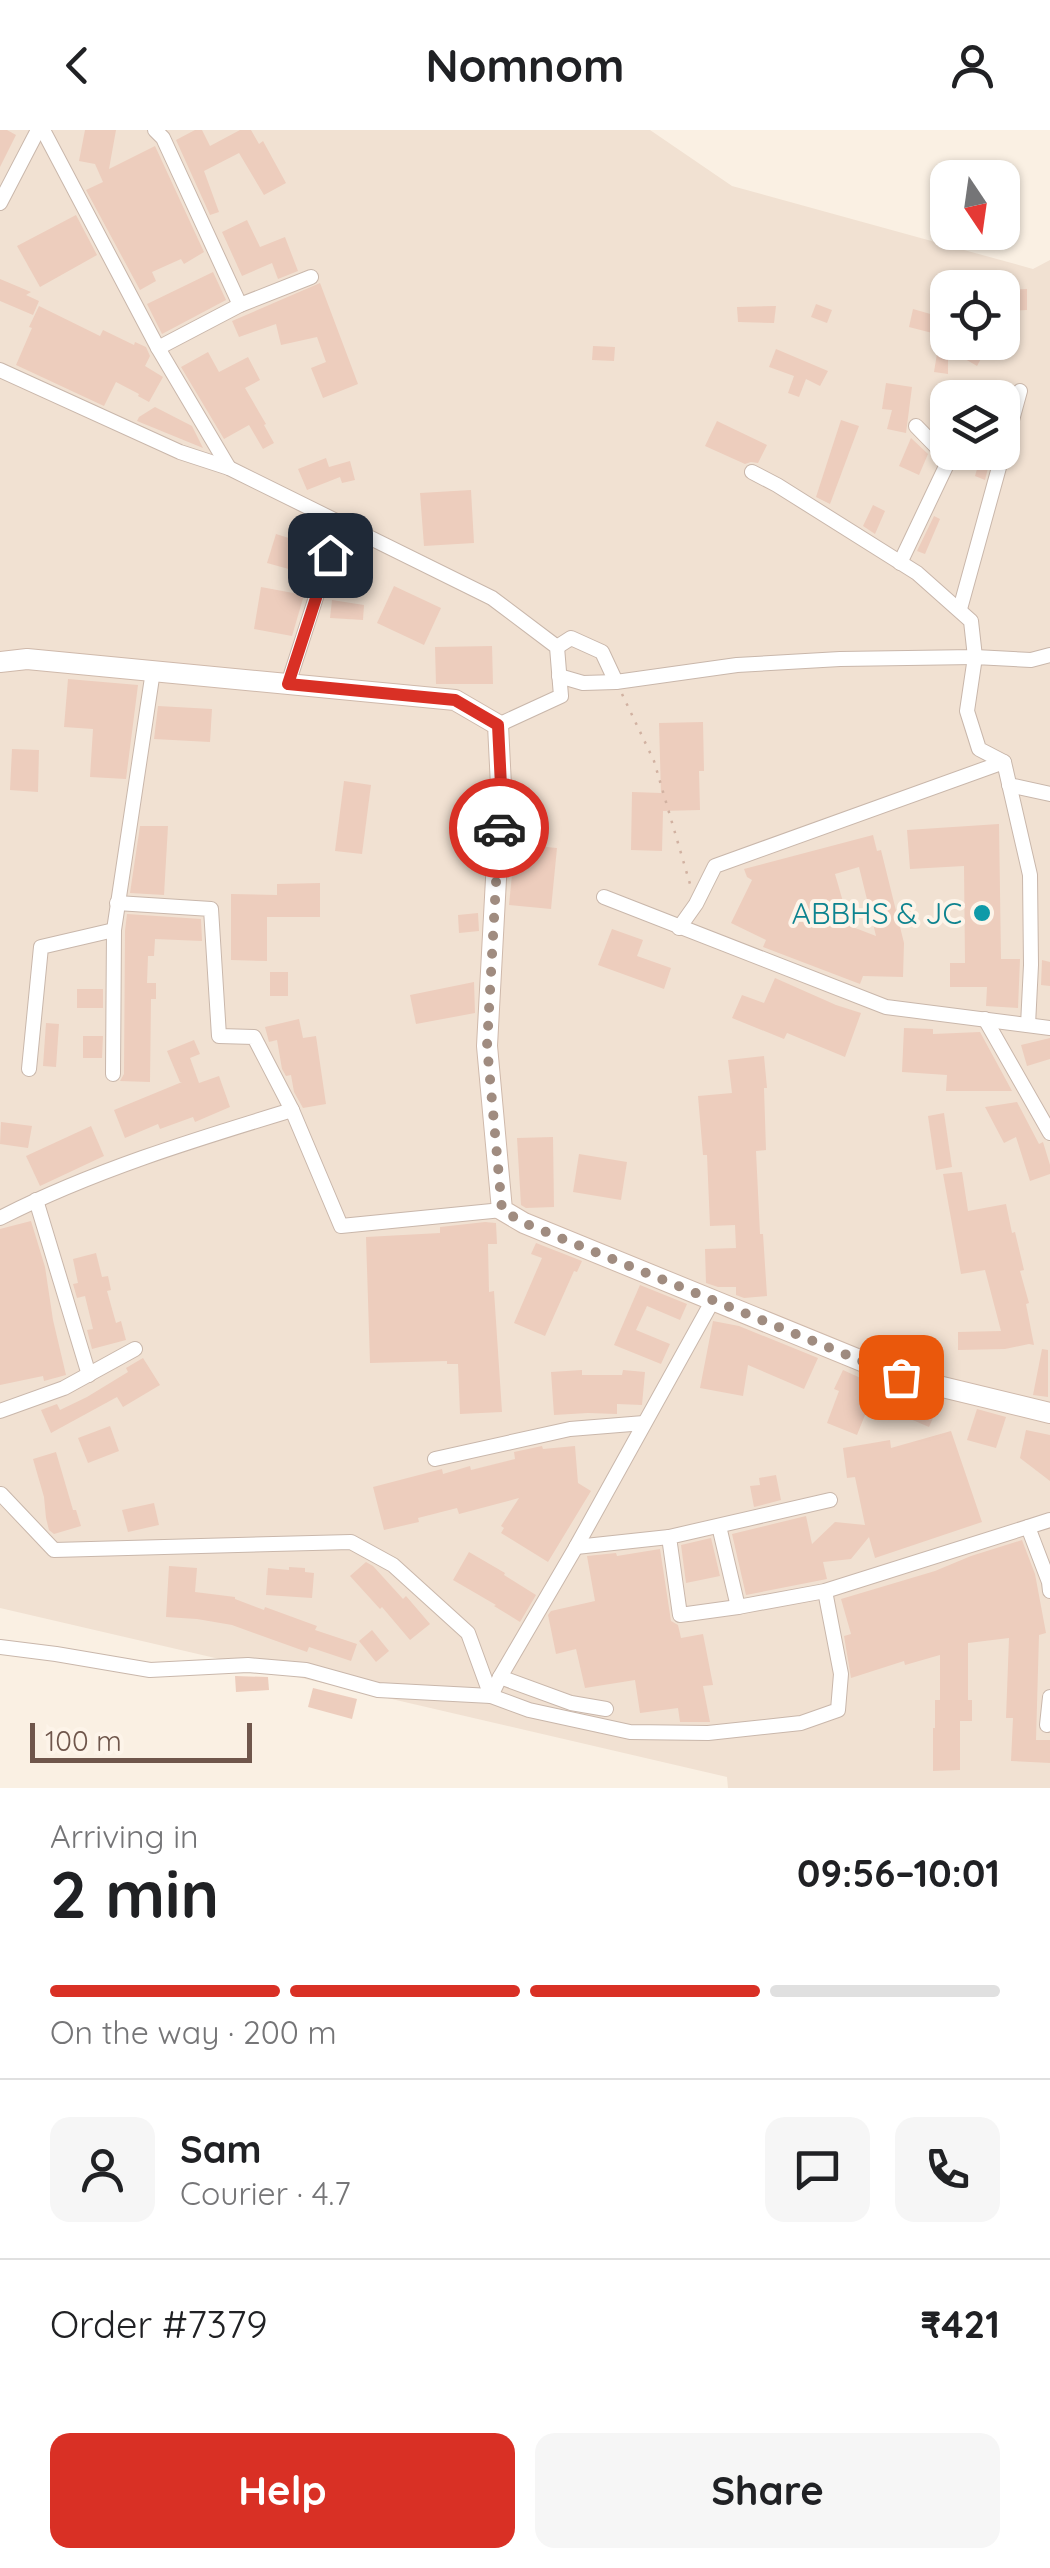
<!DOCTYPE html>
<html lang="en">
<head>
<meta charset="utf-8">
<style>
  body { margin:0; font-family:Quicksand,sans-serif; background:#f6f6f6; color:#202124; height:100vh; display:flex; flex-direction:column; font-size:38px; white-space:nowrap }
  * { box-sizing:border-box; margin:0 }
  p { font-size:32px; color:#757577 }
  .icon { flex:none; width:55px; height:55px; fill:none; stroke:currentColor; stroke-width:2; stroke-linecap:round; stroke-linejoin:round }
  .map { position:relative; height:1658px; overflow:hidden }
  .side { display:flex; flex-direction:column; background:#fff; flex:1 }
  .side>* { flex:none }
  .needle { width:65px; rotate:167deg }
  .controls { position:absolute; left:930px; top:30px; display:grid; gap:20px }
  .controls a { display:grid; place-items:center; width:90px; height:90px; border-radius:20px; background:#fff; box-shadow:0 2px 8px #0004; font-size:50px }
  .scale { position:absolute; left:30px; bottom:25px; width:222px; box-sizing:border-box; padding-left:10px; border:5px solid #6f564b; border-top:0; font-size:28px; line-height:35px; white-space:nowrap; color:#6f564b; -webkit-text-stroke:8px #fdf4e9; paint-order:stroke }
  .pin { position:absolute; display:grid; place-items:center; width:85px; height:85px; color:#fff; margin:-42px; border-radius:20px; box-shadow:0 5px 15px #0006 }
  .courier { position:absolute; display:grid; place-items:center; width:100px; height:100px; margin:-50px; border:8px solid #d93025; border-radius:50%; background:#fff; color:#222; box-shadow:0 2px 12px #0007 }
  .summary em { font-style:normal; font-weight:700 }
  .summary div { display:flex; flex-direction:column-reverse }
  .summary { display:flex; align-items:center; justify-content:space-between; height:170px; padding:0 50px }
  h1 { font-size:65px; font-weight:700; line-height:75px }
  .bar { display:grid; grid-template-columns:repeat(4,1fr); gap:15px 10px; align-content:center; height:120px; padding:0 50px }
  .bar i { height:12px; border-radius:8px; background:#e0e0e0 }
  .bar .selected { background:#d93025 }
  .bar p { grid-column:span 4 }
  .line { display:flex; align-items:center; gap:25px; padding:0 50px; border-top:2px solid #e0e0e0 }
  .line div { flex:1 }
  .round { display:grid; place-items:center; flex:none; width:105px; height:105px; border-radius:20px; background:#f6f6f6 }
  .cta { display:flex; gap:20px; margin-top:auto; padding:20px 50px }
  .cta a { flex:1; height:115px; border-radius:20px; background:#d93025; color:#fff; font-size:40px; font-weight:700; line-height:115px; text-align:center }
  .cta a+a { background:#f6f6f6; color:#202124 }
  header { display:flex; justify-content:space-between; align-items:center; height:130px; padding:0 50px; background:#fff; font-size:45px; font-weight:700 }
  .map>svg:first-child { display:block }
  .residential { fill:#f1e1d2; fill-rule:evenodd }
  .building { fill:#edcdbd; fill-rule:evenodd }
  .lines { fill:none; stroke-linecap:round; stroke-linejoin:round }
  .street-casing { stroke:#c9b7ab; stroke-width:16 }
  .secondary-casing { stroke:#cfb9ab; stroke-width:22 }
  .path { stroke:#d1b1a1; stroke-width:2.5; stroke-dasharray:2.5 8; stroke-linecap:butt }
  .street { stroke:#fff; stroke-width:14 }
  .secondary { stroke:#fff; stroke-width:20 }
  .done { stroke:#a08c80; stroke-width:10; stroke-dasharray:0 18 }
  .route { stroke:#d93025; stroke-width:12 }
  .culture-dot { fill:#0f9aa8; stroke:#fdf4e9; stroke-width:4 }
  .labels { text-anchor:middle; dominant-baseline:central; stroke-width:8; stroke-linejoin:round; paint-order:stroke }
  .culture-label { font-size:30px; fill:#0d838f; stroke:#fdf4e9; text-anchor:end }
</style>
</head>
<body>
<header><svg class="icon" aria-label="back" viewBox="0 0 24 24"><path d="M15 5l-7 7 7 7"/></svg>Nomnom<svg class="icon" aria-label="person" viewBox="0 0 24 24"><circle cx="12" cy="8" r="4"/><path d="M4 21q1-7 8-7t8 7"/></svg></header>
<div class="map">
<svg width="1050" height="1658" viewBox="0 0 1050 1658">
  <rect width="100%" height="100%" fill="#faf0e3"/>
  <path class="residential" d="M0,0h650l82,56 301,83 17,-9v1528h-322l-1,-11 -727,-169zM948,158h54v54h-54zM948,268h54v54h-54z"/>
  <g class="building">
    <polygon points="0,0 7,0 16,5 0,37"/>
    <polygon points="85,0 116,0 109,39 155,16 204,122 184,134 181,129 152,142 156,151 140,160 86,60 103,52 95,34 79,31"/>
    <polygon points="195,0 202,0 210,16 240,0 251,0 259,14 263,11 286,53 264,65 239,23 204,41 219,82 210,85 176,10"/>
    <polygon points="76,85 97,125 40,157 17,116"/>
    <polygon points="247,90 260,117 285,107 298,141 278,149 272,133 242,146 222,102"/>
    <polygon points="213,142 226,170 162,204 147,174"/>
    <polygon points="0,149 31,162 26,165 39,171 33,185 0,171"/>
    <polygon points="320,153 358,254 323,268 311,238 326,232 317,207 281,215 276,194 239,207 232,191"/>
    <polygon points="1027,159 1027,180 1006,181 1006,160"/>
    <polygon points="816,174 832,180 827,193 811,187"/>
    <polygon points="39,176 100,206 103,200 134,215 135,212 146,217 150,226 145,236 163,247 149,272 138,266 139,264 116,252 104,276 16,235 32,198 29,197"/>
    <polygon points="776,176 774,193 738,192 737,177"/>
    <polygon points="913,179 948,189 948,244 934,242 940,205 909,197"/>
    <polygon points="593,216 615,217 614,231 592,230"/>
    <polygon points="966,216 983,225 977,236 960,226"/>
    <polygon points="776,219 828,241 820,256 806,249 799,267 788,263 794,246 769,237"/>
    <polygon points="208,222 219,242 248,227 260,250 245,258 266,294 264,295 274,313 263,319 249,295 224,309 181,237"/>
    <polygon points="886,253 912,257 906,303 887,299 892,280 882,279"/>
    <polygon points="155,277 192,296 203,318 137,291 139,287"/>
    <polygon points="841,290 859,296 830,374 816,367"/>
    <polygon points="717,291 767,315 758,333 751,332 745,334 705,316"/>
    <polygon points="911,308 928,324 919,345 899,336"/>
    <polygon points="982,322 992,322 985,350 975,346"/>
    <polygon points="326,328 329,337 350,331 355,350 342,353 340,347 307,360 298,339"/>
    <polygon points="471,360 474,413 424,416 420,363"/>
    <polygon points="873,375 885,381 875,404 863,396"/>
    <polygon points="934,386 940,389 925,424 917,421"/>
    <polygon points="276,404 311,415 303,443 267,433"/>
    <polygon points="336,440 366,442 365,462 333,452"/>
    <polygon points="394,456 441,478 424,515 377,493"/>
    <polygon points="261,457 304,465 292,506 254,499"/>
    <polygon points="332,470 364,475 363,490 330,488"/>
    <polygon points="492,516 493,554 436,554 435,517"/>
    <polygon points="68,549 138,555 126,649 90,647 93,599 64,597"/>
    <polygon points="158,576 212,579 210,612 154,609"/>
    <polygon points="703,592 704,641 699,641 700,680 663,681 662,721 631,720 632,662 661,663 659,593"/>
    <polygon points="12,619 39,620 38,662 10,660"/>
    <polygon points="344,651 371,655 362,724 335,721"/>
    <polygon points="999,694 1001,829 1020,829 1018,878 986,876 987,857 950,857 950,833 965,833 964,736 910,739 907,700"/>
    <polygon points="140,696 168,696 164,765 130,763"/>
    <path d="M873,705l4,16 4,-1 23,93 -1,34 -40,-1 -3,8 -97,-37 3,-7 -35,-17 21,-43 -5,-3 -3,-8zM859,737l17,69 -26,-10 -15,-52z"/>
    <polygon points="515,714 557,718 551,779 509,775"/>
    <polygon points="320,753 320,787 267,787 267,831 231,830 231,764 277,765 277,754"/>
    <polygon points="478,783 479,801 459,803 458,785"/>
    <polygon points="127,784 201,789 202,811 155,809 154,826 148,826 147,853 156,853 156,869 151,869 150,952 120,951 124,944 125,801"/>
    <polygon points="612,799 643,810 637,826 671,838 664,859 598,835"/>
    <polygon points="1042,830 1050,832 1050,856 1041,855"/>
    <rect x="270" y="842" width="18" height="24"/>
    <polygon points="775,848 836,875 861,883 845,927 787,903 784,909 732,888 742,865 764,873"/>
    <polygon points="474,852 475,883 416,894 410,865"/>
    <rect x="77" y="859" width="26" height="19"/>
    <polygon points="299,889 303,908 316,906 326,974 303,978 294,962 291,945 286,946 282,939 277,910 269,912 265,897"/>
    <polygon points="46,893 59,894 56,937 43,936"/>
    <polygon points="904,898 933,899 933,904 980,902 1012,961 946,961 947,945 902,942"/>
    <polygon points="83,906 103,906 102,928 83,928"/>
    <polygon points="1050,908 1050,929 1027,936 1021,915"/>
    <polygon points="194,910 200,924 190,928 199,953 219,946 230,977 195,992 193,987 160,999 158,994 125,1008 114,980 182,952 180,952 167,921"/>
    <polygon points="764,926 767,958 764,958 766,1020 756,1021 760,1104 763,1104 767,1166 744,1168 736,1165 736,1157 718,1157 706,1153 705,1119 736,1118 735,1095 710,1096 707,1025 703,1025 698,966 732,963 728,930"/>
    <polygon points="1017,972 1039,1014 1043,1012 1050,1035 1050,1044 1030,1051 1016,1007 1004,1013 985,977"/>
    <polygon points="944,983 952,1037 936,1040 928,986"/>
    <polygon points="1,992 32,996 28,1018 0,1014"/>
    <polygon points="91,996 104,1026 40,1056 26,1026"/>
    <polygon points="553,1007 554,1077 526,1078 521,1075 517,1008"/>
    <polygon points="579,1024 627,1032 621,1070 573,1062"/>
    <polygon points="962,1042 968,1081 1006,1074 1012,1103 1015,1102 1024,1140 1020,1141 1029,1173 1026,1174 1034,1215 1029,1214 1005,1219 958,1220 958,1202 1001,1201 985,1140 961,1144 943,1044"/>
    <polygon points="31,1091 45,1137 53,1190 66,1245 44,1251 43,1246 0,1255 0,1099"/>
    <polygon points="485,1092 496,1093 497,1114 488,1114 489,1162 494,1161 502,1282 460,1284 458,1234 447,1234 447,1231 370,1233 366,1107 440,1103 440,1097"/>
    <polygon points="536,1113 582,1131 577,1142 574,1141 545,1206 514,1193 542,1128 531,1124"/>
    <polygon points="96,1123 102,1147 108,1146 111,1160 107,1161 116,1193 121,1191 126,1210 92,1219 87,1200 93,1199 85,1166 77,1168 73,1154 78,1153 73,1129"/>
    <polygon points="640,1155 687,1174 680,1190 647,1176 636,1200 670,1214 661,1234 614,1215"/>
    <polygon points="713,1191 739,1196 818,1228 804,1259 748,1235 743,1266 700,1258"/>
    <polygon points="1042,1219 1048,1220 1048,1267 1033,1265"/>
    <polygon points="143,1228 160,1255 123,1277 117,1267 51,1303 41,1280 57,1274 60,1280 87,1267 128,1242 126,1238"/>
    <polygon points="582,1240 582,1245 622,1245 623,1240 645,1242 642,1275 617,1274 617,1284 588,1283 554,1285 551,1242"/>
    <polygon points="843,1240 898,1265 899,1263 937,1279 929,1297 873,1273 869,1275 857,1305 827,1293 839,1261 834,1259"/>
    <polygon points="977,1279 1006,1287 996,1318 967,1310"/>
    <polygon points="110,1296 119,1321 88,1333 78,1308"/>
    <polygon points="1026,1300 1050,1305 1050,1351 1020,1328"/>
    <polygon points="951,1301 982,1392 875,1428 869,1407 851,1429 823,1432 827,1449 746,1465 732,1404 806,1386 812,1414 835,1392 865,1395 855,1347 847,1348 843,1318 890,1310 891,1318"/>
    <polygon points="542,1316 543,1319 575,1316 578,1353 591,1361 548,1432 501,1403 504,1398 501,1396 519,1368 459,1384 457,1378 418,1388 419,1392 384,1400 373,1357 442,1339 443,1344 470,1336 471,1340 515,1329 514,1322"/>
    <polygon points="56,1322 73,1380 76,1380 81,1396 54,1404 49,1400 46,1388 44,1367 33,1329"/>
    <polygon points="776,1345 781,1370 754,1377 750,1356 760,1355 759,1348"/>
    <polygon points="154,1373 159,1395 128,1402 122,1380"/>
    <polygon points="711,1408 720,1446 686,1453 681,1415"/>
    <polygon points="1022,1410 1035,1444 1046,1503 1039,1505 1036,1610 1050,1610 1050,1633 1011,1631 1013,1588 1006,1588 1009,1508 968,1513 968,1570 972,1570 972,1591 960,1591 960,1640 933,1641 933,1598 935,1598 935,1570 940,1570 940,1525 905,1535 904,1531 851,1548 844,1506 851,1504 841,1469 935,1441 971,1426"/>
    <polygon points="660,1419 671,1491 678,1495 681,1508 703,1504 713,1555 703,1556 710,1592 680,1592 678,1578 640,1583 635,1550 585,1558 576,1519 556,1524 548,1485 551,1481 595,1471 587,1426 616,1423 617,1426"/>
    <polygon points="469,1422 505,1443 504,1445 536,1465 520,1492 494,1476 496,1475 453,1450"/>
    <polygon points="366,1432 373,1436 403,1469 406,1466 430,1494 410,1510 382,1477 380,1479 350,1446"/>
    <polygon points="169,1436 197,1438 195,1462 235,1467 235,1469 264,1480 265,1477 317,1496 315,1500 357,1514 351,1531 309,1517 307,1522 232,1495 197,1489 166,1487"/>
    <polygon points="289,1437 305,1438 305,1442 314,1443 312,1468 266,1465 268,1438 289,1440"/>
    <polygon points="372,1500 389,1521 376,1532 359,1511"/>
    <polygon points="235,1546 268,1547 269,1560 236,1562"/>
    <polygon points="313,1558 357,1569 352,1589 308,1577"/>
  </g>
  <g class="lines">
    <defs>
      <g id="street">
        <polyline points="43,0 158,218 229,338"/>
        <polyline points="155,0 163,8 240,175"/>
        <polyline points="0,73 38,0"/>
        <polyline points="158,218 240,175 311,147"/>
        <polyline points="0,240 180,322 229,338 492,468 557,517 561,566 498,595"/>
        <polyline points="900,433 949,330 916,296"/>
        <polyline points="960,479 1020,261"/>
        <polyline points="557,517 571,508 602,522 616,552 737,535 840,529 975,527 971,491 917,443 777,355 752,342"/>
        <polyline points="559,546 583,553 616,552"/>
        <polyline points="288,554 340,393"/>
        <polyline points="1009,655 1050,664"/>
        <polyline points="604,767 886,877 1050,898"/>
        <polyline points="117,773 211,779 219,906 254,907 292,980 341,1096 502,1080"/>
        <polyline points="679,798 696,774 715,736 1004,632"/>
        <polyline points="985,889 1050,1003"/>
        <polyline points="1028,895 1031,835 1030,745 1004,632 979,619 967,581 975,527 1031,530 1050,525"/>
        <polyline points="29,939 41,817 114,800"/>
        <polyline points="113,944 114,800 153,541"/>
        <polyline points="36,1070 89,1245"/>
        <path d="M0,1088c92,-47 193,-78 292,-108"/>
        <polyline points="0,1281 64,1258 135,1219"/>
        <polyline points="435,1329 570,1299 644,1293"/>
        <polyline points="1,1364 54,1420 351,1412 393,1435 468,1503 491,1566 529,1580 630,1602 708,1603 801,1593 838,1580 841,1544 825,1461"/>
        <polyline points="830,1370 669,1407 680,1485 738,1477 825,1461 1050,1390"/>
        <polyline points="719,1396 738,1477"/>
        <polyline points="1028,1397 1049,1452 1050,1461"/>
        <polyline points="576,1417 669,1407"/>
        <polyline points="0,1517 56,1524 150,1540 248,1535 306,1540 378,1560 491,1566 500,1547 576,1417 713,1170"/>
        <polyline points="500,1547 571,1573 606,1579"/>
        <polyline points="1047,1595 1050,1567"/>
      </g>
      <polyline id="secondary" points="0,532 27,529 455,570 498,595 501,656 487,916 502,1080 524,1093 901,1247 1050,1283"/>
    </defs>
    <use href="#street" class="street-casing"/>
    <use href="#secondary" class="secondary-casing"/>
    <polyline class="path" points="622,564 654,631 690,754"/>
    <use href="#street" class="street"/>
    <use href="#secondary" class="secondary"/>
  </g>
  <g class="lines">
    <polyline class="done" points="499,698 487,916 502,1080 524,1093 901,1247"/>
    <polyline class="route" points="330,425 288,554 455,570 498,595 501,656 499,698"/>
  </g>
  <circle class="culture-dot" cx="982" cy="783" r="10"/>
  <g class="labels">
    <g class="culture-label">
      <text x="962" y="783">ABBHS &amp; JC</text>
    </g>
  </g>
</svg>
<div class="controls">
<a><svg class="needle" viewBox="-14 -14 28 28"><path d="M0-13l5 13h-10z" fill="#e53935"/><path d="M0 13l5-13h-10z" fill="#757577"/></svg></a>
<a><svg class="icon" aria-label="locate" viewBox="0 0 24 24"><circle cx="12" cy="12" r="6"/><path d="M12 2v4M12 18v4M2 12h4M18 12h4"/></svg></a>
<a><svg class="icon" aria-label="layers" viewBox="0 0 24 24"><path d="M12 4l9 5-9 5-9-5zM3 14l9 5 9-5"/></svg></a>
</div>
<div class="scale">100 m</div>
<div class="pin" style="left:901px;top:1247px;background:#ea580c"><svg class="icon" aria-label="bag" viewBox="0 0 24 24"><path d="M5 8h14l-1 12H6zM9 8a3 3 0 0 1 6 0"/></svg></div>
<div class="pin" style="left:330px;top:425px;background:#1f2937"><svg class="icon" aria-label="home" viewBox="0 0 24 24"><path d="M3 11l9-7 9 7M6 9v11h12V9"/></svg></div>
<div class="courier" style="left:499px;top:698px"><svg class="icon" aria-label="car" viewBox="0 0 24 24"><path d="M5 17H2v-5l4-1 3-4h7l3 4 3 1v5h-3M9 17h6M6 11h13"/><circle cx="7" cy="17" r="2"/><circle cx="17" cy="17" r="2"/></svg></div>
</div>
<section class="side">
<div class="summary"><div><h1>2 min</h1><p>Arriving in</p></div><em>09:56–10:01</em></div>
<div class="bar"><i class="selected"></i><i class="selected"></i><i class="selected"></i><i></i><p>On the way · 200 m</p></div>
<div class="line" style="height:180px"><a class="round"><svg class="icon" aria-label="person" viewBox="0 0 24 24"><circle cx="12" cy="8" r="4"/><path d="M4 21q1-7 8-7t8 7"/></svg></a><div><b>Sam</b><p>Courier · 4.7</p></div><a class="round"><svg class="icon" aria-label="chat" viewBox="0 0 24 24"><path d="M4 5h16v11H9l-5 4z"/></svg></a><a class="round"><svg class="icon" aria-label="phone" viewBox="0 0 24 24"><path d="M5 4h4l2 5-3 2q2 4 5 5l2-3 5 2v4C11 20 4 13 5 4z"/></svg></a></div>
<div class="line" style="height:130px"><div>Order #7379</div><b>₹421</b></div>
<div class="cta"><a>Help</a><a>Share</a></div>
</section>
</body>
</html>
